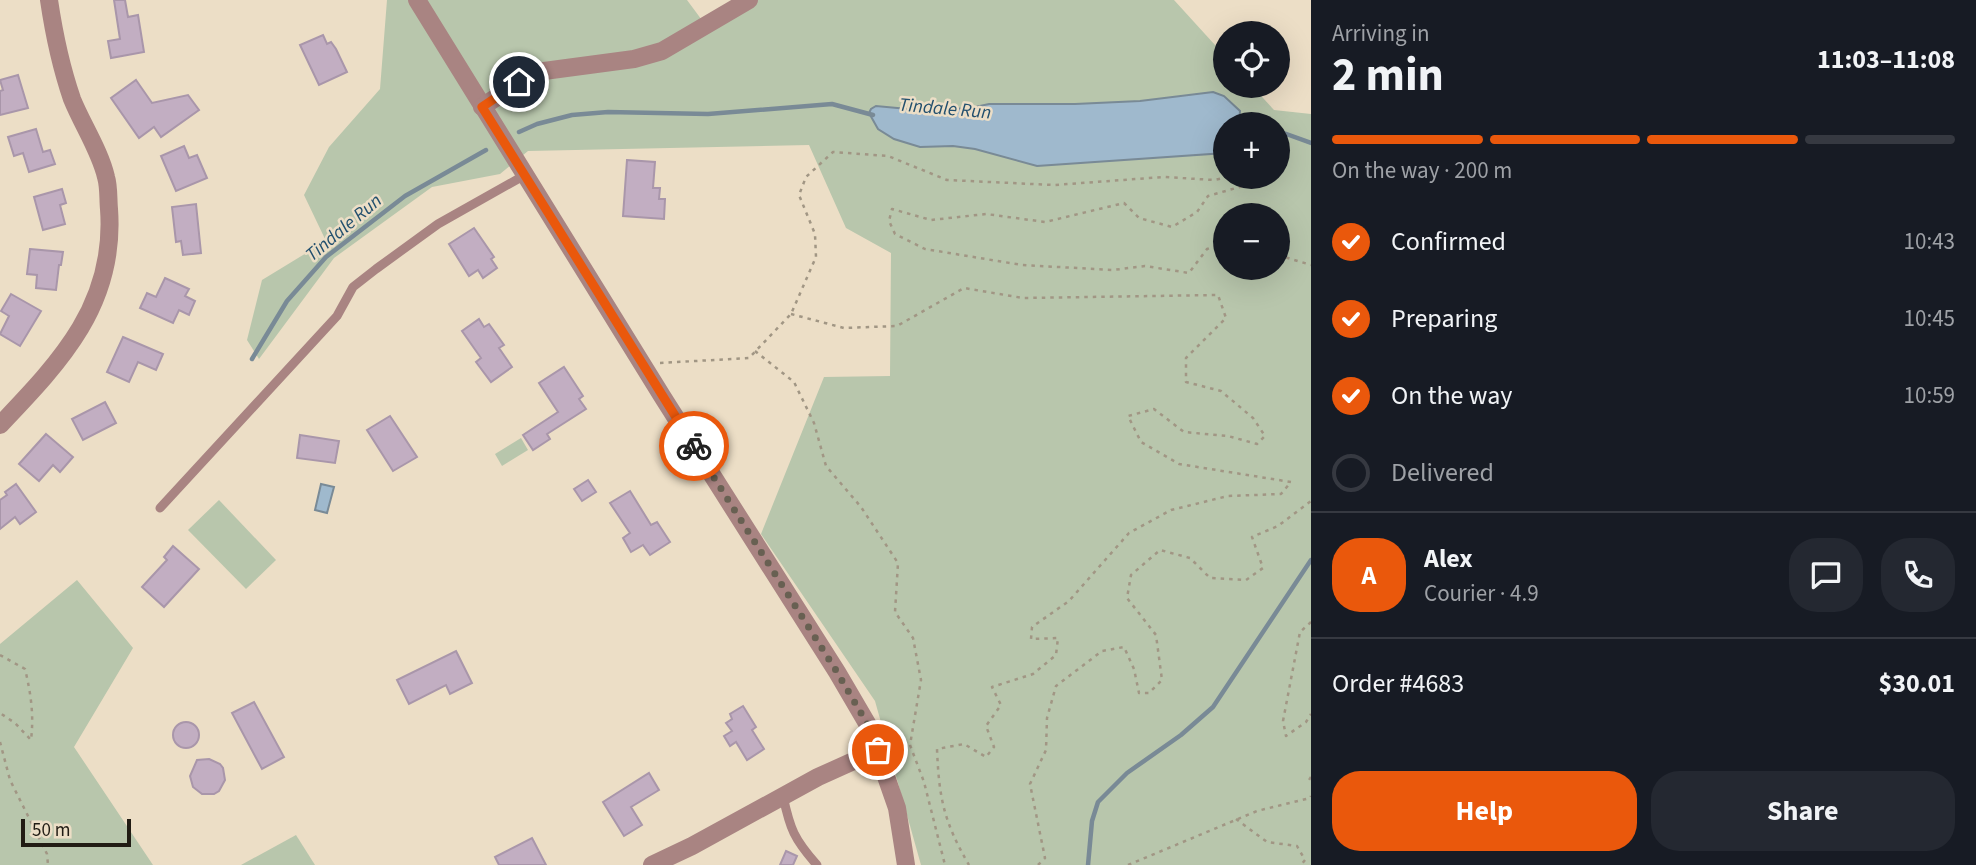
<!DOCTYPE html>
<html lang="en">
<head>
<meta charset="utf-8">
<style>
  body { margin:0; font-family:"Source Sans 3",sans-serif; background:#242831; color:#f1f3f6; height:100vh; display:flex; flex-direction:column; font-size:26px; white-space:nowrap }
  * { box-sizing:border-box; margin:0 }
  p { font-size:23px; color:#9ea1a6 }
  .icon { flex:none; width:38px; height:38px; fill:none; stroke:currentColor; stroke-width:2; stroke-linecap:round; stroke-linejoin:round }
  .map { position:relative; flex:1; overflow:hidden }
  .drawer { display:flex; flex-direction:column; background:#171b24; width:665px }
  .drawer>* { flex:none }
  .fabs { position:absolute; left:1213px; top:21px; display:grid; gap:14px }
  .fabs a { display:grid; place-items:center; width:77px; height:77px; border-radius:50%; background:#171b24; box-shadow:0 7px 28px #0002; font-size:35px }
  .scale { position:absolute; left:21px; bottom:18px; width:110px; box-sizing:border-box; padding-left:7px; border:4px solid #211c14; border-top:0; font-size:19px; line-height:24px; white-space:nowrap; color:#211c14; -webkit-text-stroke:5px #ecdec6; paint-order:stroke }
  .pin { position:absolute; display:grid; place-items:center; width:60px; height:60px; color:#fff; margin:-30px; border:4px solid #fff; border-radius:50%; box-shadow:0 2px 7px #0007 }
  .courier { position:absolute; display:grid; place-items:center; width:70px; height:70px; margin:-35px; border:5px solid #ea580c; border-radius:50%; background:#fff; color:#222; box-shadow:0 2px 9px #0007 }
  .summary em { font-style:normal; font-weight:700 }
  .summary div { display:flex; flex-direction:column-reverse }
  .summary { display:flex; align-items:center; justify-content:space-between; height:119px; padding:0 21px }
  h1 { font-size:46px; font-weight:700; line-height:52px }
  .bar { display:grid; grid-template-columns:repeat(4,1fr); gap:10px 7px; align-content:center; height:84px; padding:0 21px }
  .bar i { height:9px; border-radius:5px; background:#363941 }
  .bar .active { background:#ea580c }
  .bar p { grid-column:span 4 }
  .line { display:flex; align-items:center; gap:18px; padding:0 21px; border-top:2px solid #363941 }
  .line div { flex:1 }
  .round { display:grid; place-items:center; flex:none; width:74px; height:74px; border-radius:28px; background:#242831 }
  ol { padding:0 21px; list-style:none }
  li { display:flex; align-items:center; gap:21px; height:77px }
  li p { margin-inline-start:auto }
  li .icon { padding:7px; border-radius:50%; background:#ea580c; color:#fff; stroke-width:4 }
  li:last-child { color:#9ea1a6 }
  li i { width:38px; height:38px; border:4px solid #363941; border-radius:50% }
  .action { display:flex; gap:14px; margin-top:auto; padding:14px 21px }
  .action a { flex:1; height:80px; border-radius:28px; background:#ea580c; color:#fff; font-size:28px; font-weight:700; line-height:80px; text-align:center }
  .action a+a { background:#242831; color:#f1f3f6 }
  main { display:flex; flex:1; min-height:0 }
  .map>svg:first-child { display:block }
  .green { fill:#b8c6ac; fill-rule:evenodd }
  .water { fill:#9fb9cd; stroke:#798a96; stroke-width:2 }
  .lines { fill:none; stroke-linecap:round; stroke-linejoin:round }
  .stream { stroke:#798a96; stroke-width:4.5 }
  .building { fill:#c2aec2; stroke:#a996aa; stroke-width:2 }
  .path { stroke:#a19684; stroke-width:2.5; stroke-dasharray:3.5 5; stroke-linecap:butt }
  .service { stroke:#a98482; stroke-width:9 }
  .minor { stroke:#a98482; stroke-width:18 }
  .done { stroke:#686052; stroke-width:7; stroke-dasharray:0 12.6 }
  .route { stroke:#ea580c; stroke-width:9 }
  .labels { text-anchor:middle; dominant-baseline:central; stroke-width:5; stroke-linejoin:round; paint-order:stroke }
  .water-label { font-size:19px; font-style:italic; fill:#23506e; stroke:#ecdec6 }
</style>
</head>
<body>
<main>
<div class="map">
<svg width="1311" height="865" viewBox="0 0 1311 865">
  <rect width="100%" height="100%" fill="#ecdec6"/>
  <g class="green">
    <path d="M387,0h300l20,27 50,-27h417l51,56v30h27l22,24 37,4v751h-390l-46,-164 -114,-167 63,-157 66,-1 1,-123 -45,-25 -37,-83 -281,6 -28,23 -68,13 -98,71 -75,101 -12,-19 15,-60 64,-39 -22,-46 25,-48 51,-58zM1225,124h53v53h-53zM1225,215h53v53h-53z"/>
    <polygon points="521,438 528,450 502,466 495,454"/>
    <polygon points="219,500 276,560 246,589 188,530"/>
    <polygon points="77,580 133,648 74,747 153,865 0,865 0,644"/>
    <polygon points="296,835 315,865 241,865"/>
  </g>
  <g class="water">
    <polygon points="1213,92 1224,96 1240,111 1239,124 1225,124 1225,153 1037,166 975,149 953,146 920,147 894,139 878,129 869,113 871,109 876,106 908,109 937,107 966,109 989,104 1075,104 1140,101"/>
    <polygon points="321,484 334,487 327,513 315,510"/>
  </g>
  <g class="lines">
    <g class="stream">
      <polyline points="1234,123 1247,124"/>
      <polyline points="1278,131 1311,143"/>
      <polyline points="519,132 537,124 572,115 608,112 708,114 832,104 873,115"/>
      <polyline points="252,359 287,301 326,257 405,196 486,150"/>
      <polyline points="1088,865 1092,821 1098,802 1127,773 1181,735 1213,707 1311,560"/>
    </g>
  </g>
  <g class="building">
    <polygon points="114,0 125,0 128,17 138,15 144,52 111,58 108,41 120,39"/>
    <polygon points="323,35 327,44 331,42 336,49 347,72 319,85 300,45"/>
    <polygon points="18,75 28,108 0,115 0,91 3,90 0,80"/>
    <polygon points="136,80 152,103 188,95 199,110 161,137 154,127 139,138 111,98"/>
    <polygon points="36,129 43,152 50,150 55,164 29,172 23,153 14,156 8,137"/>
    <polygon points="184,146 189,158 197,155 207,178 176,191 161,156"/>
    <polygon points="627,160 655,162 653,188 660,188 659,199 665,199 664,219 623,216"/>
    <polygon points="62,189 66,203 60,205 65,224 43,230 34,197"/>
    <polygon points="196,204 201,253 183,255 181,241 176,242 172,207"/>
    <polygon points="474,228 494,257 491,259 497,268 483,278 478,270 469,276 449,244"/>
    <polygon points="30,249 63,252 61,265 59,265 56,290 36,288 37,275 27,274"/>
    <polygon points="165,278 189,289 185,296 195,301 189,315 179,310 173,323 140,308 147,293 156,297"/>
    <polygon points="11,294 41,311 20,346 0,334 9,316 1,311"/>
    <polygon points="479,319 484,327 489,324 504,345 499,348 512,367 491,382 476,362 481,358 462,331"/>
    <polygon points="123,337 163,354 156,370 138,362 129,382 107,372"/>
    <polygon points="564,367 583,396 579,399 586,409 547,434 550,439 533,450 523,435 558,412 539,383"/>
    <polygon points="105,402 116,423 83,440 72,419"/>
    <polygon points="390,416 417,457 393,471 367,430"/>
    <polygon points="46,434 73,457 60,472 53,465 39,481 19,464"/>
    <polygon points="300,435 339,441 335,463 297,458"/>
    <polygon points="588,480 596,492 582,501 574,489"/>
    <polygon points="16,484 36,512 20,524 15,517 0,529 0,500 7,495 5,492"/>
    <polygon points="630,491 651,525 657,522 670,542 650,555 643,545 631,552 623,538 630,533 610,503"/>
    <polygon points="173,546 199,569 164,607 142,587 167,560 164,557"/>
    <polygon points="456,651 472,683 450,694 446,685 409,704 397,680"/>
    <polygon points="254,702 284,757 262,769 232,713"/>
    <polygon points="743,706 756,727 752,730 764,749 747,760 736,742 730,746 724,736 732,731 726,723 732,719 730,714"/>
    <circle cx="186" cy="735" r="13"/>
    <polygon points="209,759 220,764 223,768 225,780 219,791 214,794 202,794 193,787 190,776 197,760"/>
    <polygon points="649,773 659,790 631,807 642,825 624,836 603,802"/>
    <polygon points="532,838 546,865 499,865 495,857"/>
    <polygon points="786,851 797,856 793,865 780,865"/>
  </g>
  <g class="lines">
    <g class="path">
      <polyline points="1225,243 1207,249 1189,273 1145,266 1113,270 1022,265 925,249 895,234 889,221 892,209 931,220 986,214 1045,222 1124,203 1139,218 1172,227 1197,212 1208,196 1257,182 1264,177"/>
      <polyline points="1278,255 1311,265"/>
      <path d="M791,314l53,14 53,-2 67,-38 59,10 195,-3 8,23 -40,40v24l35,9 32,27 12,18 -8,8 -29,-8 -44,-4 -30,-23 -26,7 13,26 38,22 112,18 -10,12 -53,2 -57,14 -42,23 -60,68 -37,26 -1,12 27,-1 -2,17 -23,19 -41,13 9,18 -15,21 8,21 -8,10 -22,-13 -27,5c2,50 7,73 32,116"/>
      <polyline points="755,351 794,382 814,423 826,466 861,507 898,563 895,612 913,638 921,680 910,745 924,782 945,865"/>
      <polyline points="660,363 749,358 791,314 816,257 815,234 799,195 806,177 833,152 888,156 947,180 1054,185 1164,177 1214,180 1228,177"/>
      <polyline points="1311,622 1300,632 1283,721 1286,736 1306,722 1311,714"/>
      <path d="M0,655l25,14c6,25 9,46 6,71l-16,-17 -15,-10"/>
      <polyline points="0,742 10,780 47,854 48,865"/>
      <polyline points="1311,777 1309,780 1311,782"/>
      <polyline points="1236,819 1267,842 1297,846 1305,860 1301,865"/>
      <polyline points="1038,865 1045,858 1030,784 1046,750 1047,718 1056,686 1102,651 1124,647 1134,669 1139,693 1149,693 1162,680 1156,635 1127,598 1131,575 1160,550 1190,558 1210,578 1246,580 1263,568 1252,537 1278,526 1311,501"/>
      <polyline points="1128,865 1257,811 1310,798 1311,796"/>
    </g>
    <g class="service">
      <polyline points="160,508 337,316 353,287 376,269 438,224 525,175"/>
      <path d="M783,796c7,33 11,43 34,69"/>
    </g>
    <g class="minor">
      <polyline points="417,0 662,396 837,672 868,725 897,808 906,865"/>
      <polyline points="482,107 519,82 544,71 634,59 662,51 749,0"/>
      <path d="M0,425c61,-64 116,-121 109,-216 -1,-10 0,-22 -3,-32 -6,-26 -24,-53 -34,-78 -11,-32 -18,-65 -23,-99"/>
      <polyline points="652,865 692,846 818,777 878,750"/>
    </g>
  </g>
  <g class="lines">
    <polyline class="done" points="694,446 837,672 868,725 878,750"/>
    <polyline class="route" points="519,82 482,107 694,446"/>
  </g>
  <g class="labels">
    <g class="water-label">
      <text transform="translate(945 109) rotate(5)">Tindale Run</text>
      <text transform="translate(344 228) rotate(-40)">Tindale Run</text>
    </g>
  </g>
</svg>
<div class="fabs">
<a><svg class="icon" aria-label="locate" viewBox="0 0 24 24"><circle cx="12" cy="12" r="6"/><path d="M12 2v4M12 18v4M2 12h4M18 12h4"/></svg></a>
<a>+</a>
<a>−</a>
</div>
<div class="scale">50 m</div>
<div class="pin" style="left:878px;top:750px;background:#ea580c"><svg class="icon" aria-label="bag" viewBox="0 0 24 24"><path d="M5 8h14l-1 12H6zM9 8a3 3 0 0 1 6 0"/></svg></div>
<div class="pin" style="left:519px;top:82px;background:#1f2937"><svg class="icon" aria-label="home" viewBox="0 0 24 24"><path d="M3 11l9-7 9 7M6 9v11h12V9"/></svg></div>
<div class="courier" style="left:694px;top:446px"><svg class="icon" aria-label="bike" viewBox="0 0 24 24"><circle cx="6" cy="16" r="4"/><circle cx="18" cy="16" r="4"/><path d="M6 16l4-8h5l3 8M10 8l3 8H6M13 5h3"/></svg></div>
</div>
<section class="drawer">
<div class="summary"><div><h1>2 min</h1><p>Arriving in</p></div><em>11:03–11:08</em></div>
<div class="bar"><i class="active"></i><i class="active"></i><i class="active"></i><i></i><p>On the way · 200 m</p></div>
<ol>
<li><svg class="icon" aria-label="check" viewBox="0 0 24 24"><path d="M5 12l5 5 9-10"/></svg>Confirmed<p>10:43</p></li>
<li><svg class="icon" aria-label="check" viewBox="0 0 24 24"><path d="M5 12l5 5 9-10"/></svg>Preparing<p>10:45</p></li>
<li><svg class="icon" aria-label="check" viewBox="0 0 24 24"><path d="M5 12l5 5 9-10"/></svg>On the way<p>10:59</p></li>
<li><i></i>Delivered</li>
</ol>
<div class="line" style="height:126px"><b class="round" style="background:#ea580c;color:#fff">A</b><div><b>Alex</b><p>Courier · 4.9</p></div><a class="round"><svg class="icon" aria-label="chat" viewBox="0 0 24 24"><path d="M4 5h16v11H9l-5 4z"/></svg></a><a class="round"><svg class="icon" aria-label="phone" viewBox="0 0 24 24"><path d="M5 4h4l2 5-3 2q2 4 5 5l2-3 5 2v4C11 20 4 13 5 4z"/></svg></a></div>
<div class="line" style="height:91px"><div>Order #4683</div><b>$30.01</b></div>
<div class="action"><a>Help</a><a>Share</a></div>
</section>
</main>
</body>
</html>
